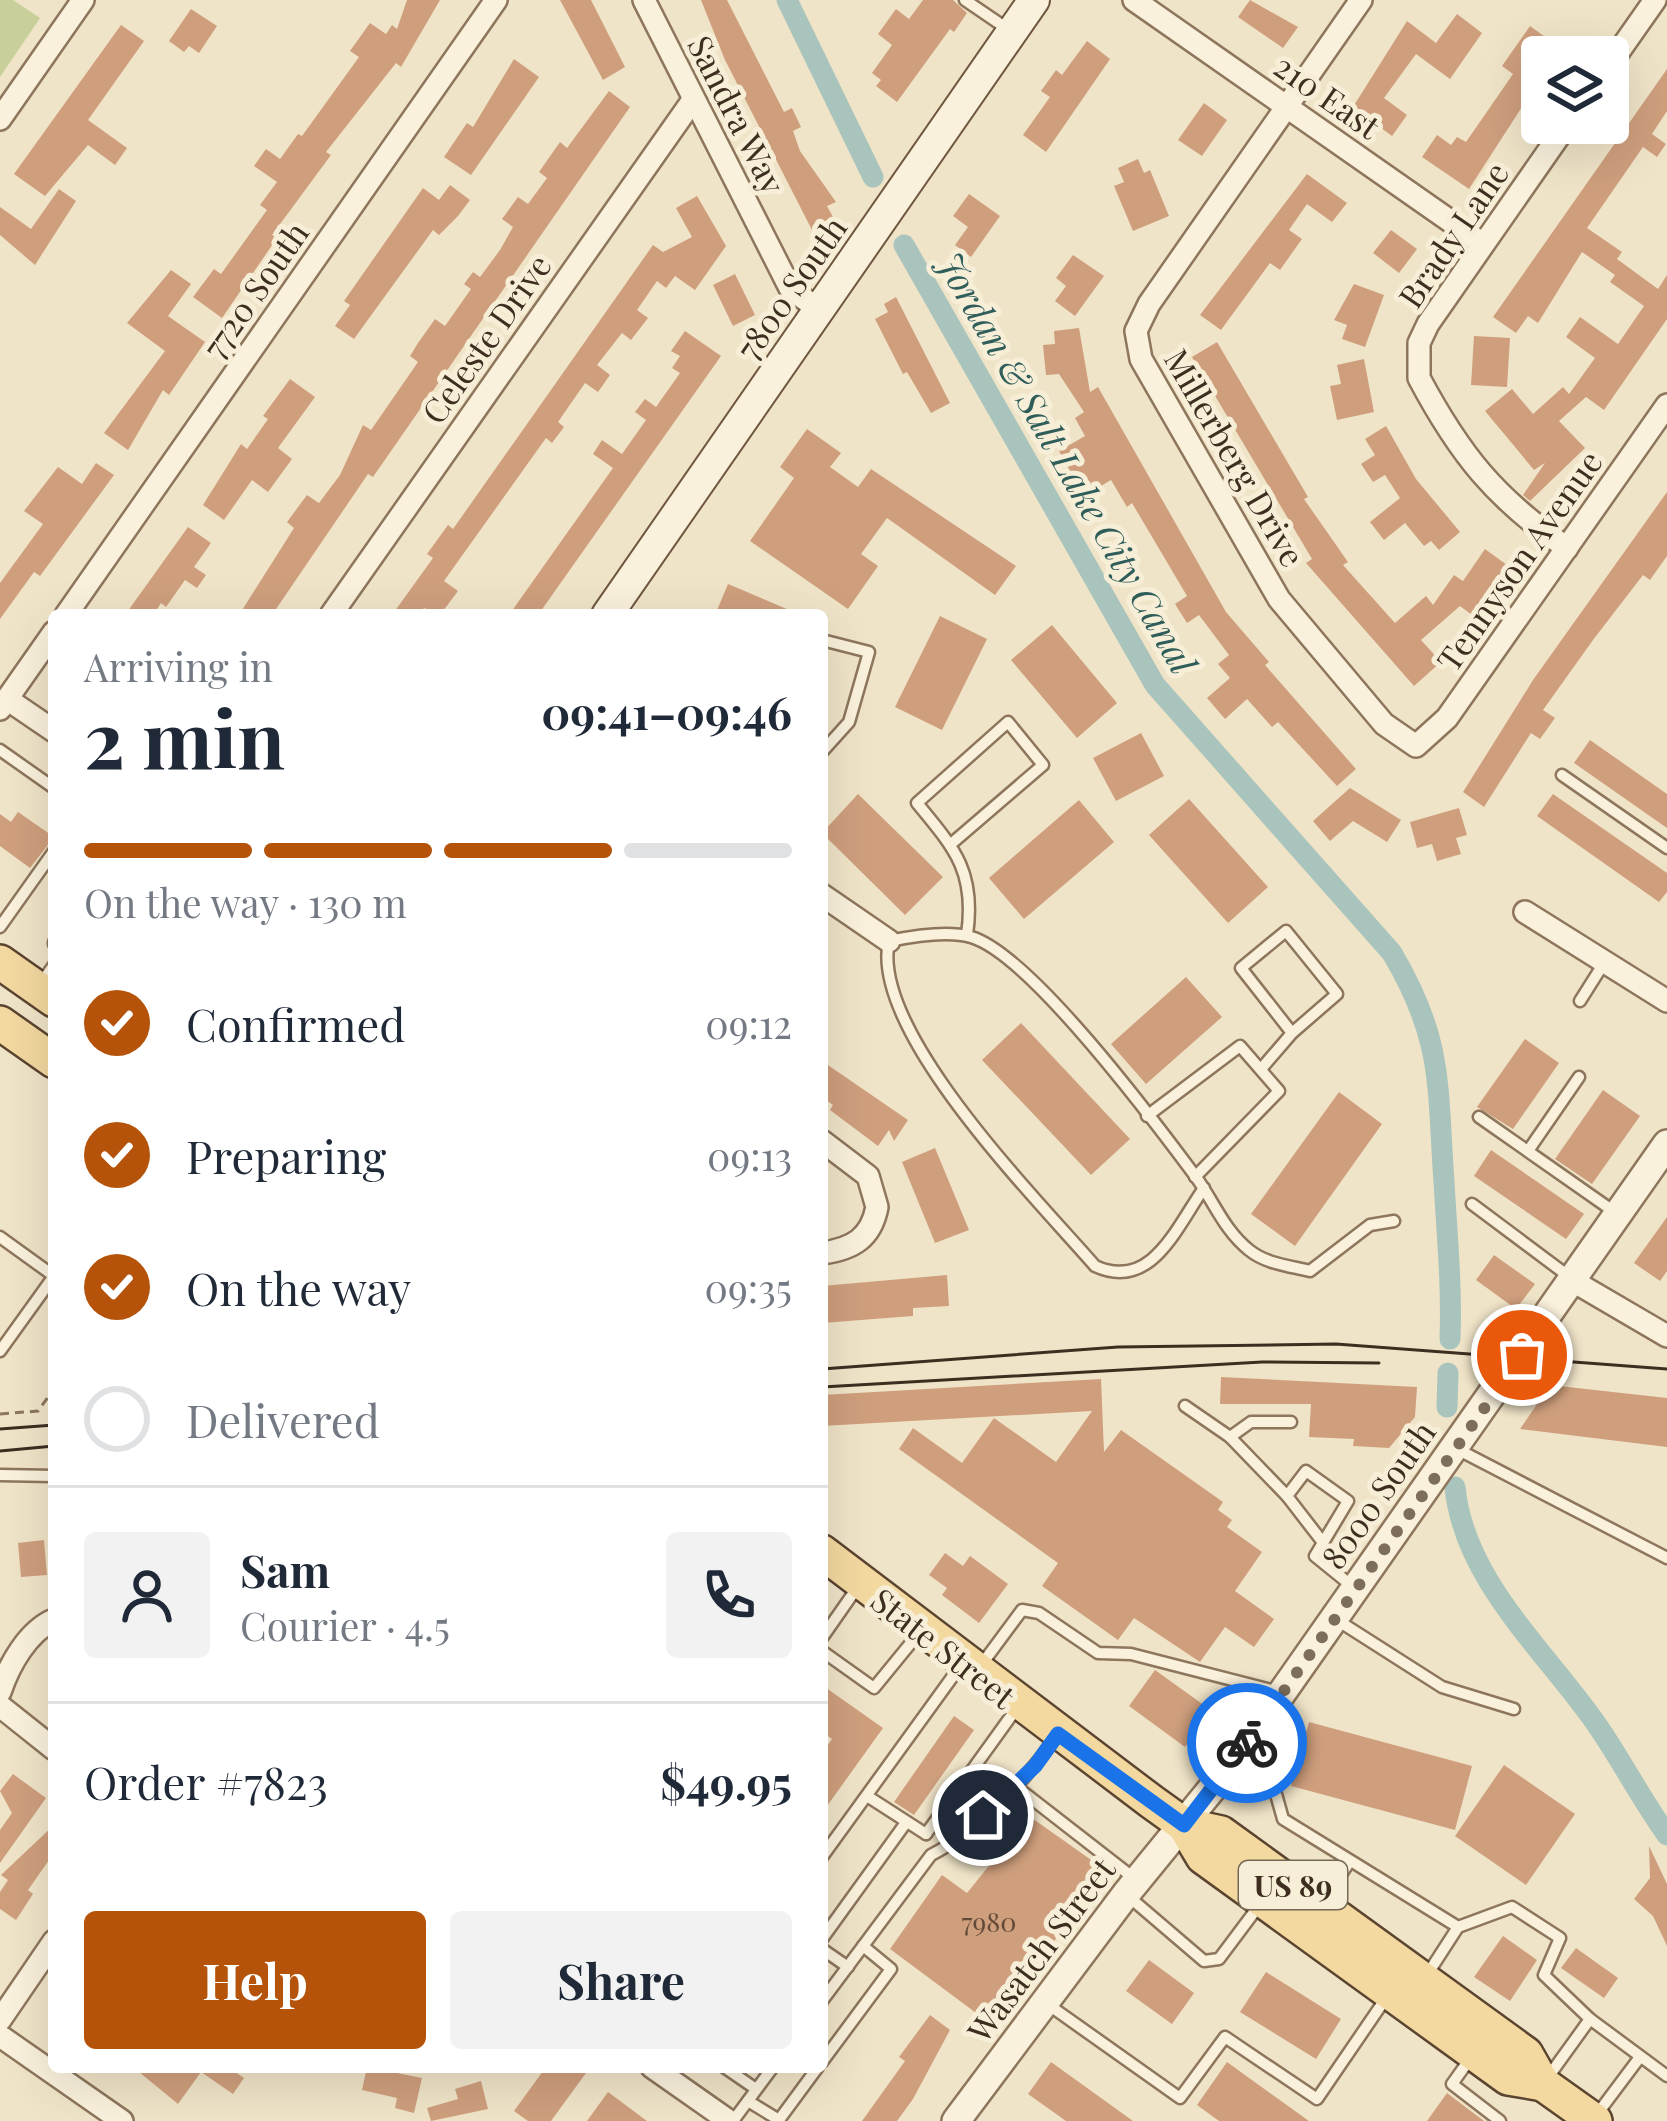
<!DOCTYPE html>
<html lang="en">
<head>
<meta charset="utf-8">
<style>
  body { margin:0; font-family:"Playfair Display",serif; background:#f2f2f3; color:#1f2937; height:100vh; display:flex; flex-direction:column; font-size:45px; white-space:nowrap }
  * { box-sizing:border-box; margin:0 }
  p { font-size:39px; color:#747a83 }
  .icon { flex:none; width:66px; height:66px; fill:none; stroke:currentColor; stroke-width:2; stroke-linecap:round; stroke-linejoin:round }
  .map { position:relative; flex:1; overflow:hidden }
  .details { position:absolute; left:48px; top:609px; width:780px; height:1464px; display:flex; flex-direction:column; background:#fff; border-radius:12px; box-shadow:0 12px 48px #0002 }
  .details>* { flex:none }
  .buttons { position:absolute; left:1521px; top:36px; display:grid; gap:24px }
  .buttons a { display:grid; place-items:center; width:108px; height:108px; border-radius:12px; background:#fff; box-shadow:0 12px 48px #0002; font-size:60px }
  .pin { position:absolute; display:grid; place-items:center; width:102px; height:102px; color:#fff; margin:-51px; border:6px solid #fff; border-radius:50%; box-shadow:0 3px 12px #0007 }
  .courier { position:absolute; display:grid; place-items:center; width:120px; height:120px; margin:-60px; border:9px solid #1a73e8; border-radius:50%; background:#fff; color:#222; box-shadow:0 3px 15px #0007 }
  .headline em { font-style:normal; font-weight:700 }
  .headline div { display:flex; flex-direction:column-reverse }
  .headline { display:flex; align-items:center; justify-content:space-between; height:204px; padding:0 36px }
  h1 { font-size:78px; font-weight:700; line-height:90px }
  .bar { display:grid; grid-template-columns:repeat(4,1fr); gap:18px 12px; align-content:center; height:144px; padding:0 36px }
  .bar i { height:15px; border-radius:9px; background:#e0e1e3 }
  .bar .active { background:#b45309 }
  .bar p { grid-column:span 4 }
  .line { display:flex; align-items:center; gap:30px; padding:0 36px; border-top:3px solid #e0e1e3 }
  .line div { flex:1 }
  .round { display:grid; place-items:center; flex:none; width:126px; height:126px; border-radius:12px; background:#f2f2f3 }
  ol { padding:0 36px; list-style:none }
  li { display:flex; align-items:center; gap:36px; height:132px }
  li p { margin-inline-start:auto }
  li .icon { padding:12px; border-radius:50%; background:#b45309; color:#fff; stroke-width:4 }
  li:last-child { color:#747a83 }
  li i { width:66px; height:66px; border:6px solid #e0e1e3; border-radius:50% }
  .action { display:flex; gap:24px; margin-top:auto; padding:24px 36px }
  .action a { flex:1; height:138px; border-radius:12px; background:#b45309; color:#fff; font-size:48px; font-weight:700; line-height:138px; text-align:center }
  .action a+a { background:#f2f2f3; color:#1f2937 }
  .map>svg:first-child { display:block }
  .green { fill:#c9cf9b }
  .lines { fill:none; stroke-linecap:round; stroke-linejoin:round }
  .canal { stroke:#a9c4bc; stroke-width:21 }
  .building { fill:#cf9f7d }
  .service-casing { stroke:#8d765c; stroke-width:15 }
  .minor-casing { stroke:#8d765c; stroke-width:26 }
  .tertiary-casing { stroke:#8d765c; stroke-width:32 }
  .secondary-casing { stroke:#6f573f; stroke-width:34 }
  .primary-casing { stroke:#5b4430; stroke-width:38 }
  .path { stroke:#8d765c; stroke-width:3; stroke-dasharray:9 6; stroke-linecap:butt }
  .service { stroke:#faf1dc; stroke-width:10 }
  .minor { stroke:#faf1dc; stroke-width:21 }
  .tertiary { stroke:#faf1dc; stroke-width:27 }
  .secondary { stroke:#faf1dc; stroke-width:30 }
  .primary { stroke:#f3d9a0; stroke-width:33 }
  .tram { stroke:#3d2e20; stroke-width:3 }
  .done { stroke:#7c6e5b; stroke-width:12; stroke-dasharray:0 21.6 }
  .route { stroke:#1a73e8; stroke-width:15 }
  .labels { text-anchor:middle; dominant-baseline:central; stroke-width:10; stroke-linejoin:round; paint-order:stroke }
  .number-label { font-size:27px; fill:#624a37 }
  .shield { fill:#f7eed8; stroke:#756857; stroke-width:3 }
  .shield-label { font-size:30px; font-weight:bold; fill:#3d2e20 }
  .street-label { font-size:33px; fill:#3d2e20; stroke:#f7eed8 }
  .water-label { font-size:36px; font-style:italic; fill:#2f5d5a; stroke:#f7eed8 }
</style>
</head>
<body>
<div class="map">
<svg width="1667" height="2121" viewBox="0 0 1667 2121">
  <rect width="100%" height="100%" fill="#f0e4c8"/>
  <polygon class="green" points="0,0 13,0 40,18 0,77"/>
  <g class="lines">
    <g class="canal">
      <polyline points="787,0 873,177"/>
      <path d="M904,245l251,440 237,268c52,88 45,132 52,229 3,53 8,104 6,157"/>
      <polyline points="1447,1407 1448,1373"/>
      <path d="M1455,1487c9,94 91,164 142,238 25,36 44,74 70,110"/>
    </g>
  </g>
  <g class="building">
    <polygon points="407,0 440,0 401,67 396,63 326,152 331,155 272,235 277,238 222,318 193,297 214,269 221,274 267,210 260,205 277,182 254,166 266,149 280,159 298,134 302,136 359,57 350,51 370,23 386,34 392,25 397,29"/>
    <polygon points="560,0 591,0 625,67 603,80"/>
    <polygon points="701,0 727,0 784,112 792,108 801,127 793,131 800,151 836,202 827,206 834,219 812,230 725,60"/>
    <polygon points="923,0 953,0 967,13 954,32 950,29 897,102 876,86 881,80 872,73 892,45 878,34 896,9 909,19"/>
    <polygon points="1250,0 1298,27 1283,48 1238,17"/>
    <polygon points="191,9 217,26 199,53 189,46 184,52 169,41"/>
    <polygon points="1457,14 1482,33 1450,79 1416,54 1384,98 1407,115 1392,136 1353,107 1407,21 1436,43"/>
    <polygon points="121,25 144,41 88,120 127,148 115,165 88,145 45,196 14,174"/>
    <polygon points="1530,26 1573,57 1542,57 1542,76 1469,189 1422,157 1437,135 1451,145 1457,137 1466,142 1513,74 1502,66"/>
    <polygon points="1087,41 1110,59 1046,152 1023,135 1050,97 1041,91 1056,70 1062,75"/>
    <polygon points="514,59 539,77 471,175 444,157 467,123 473,127"/>
    <polygon points="1667,69 1667,111 1652,134 1666,144 1657,157 1643,147 1587,228 1622,252 1617,259 1658,289 1667,275 1667,319 1604,410 1586,397 1559,421 1585,448 1530,501 1523,495 1545,463 1534,470 1485,411 1512,389 1533,414 1563,387 1569,394 1595,358 1566,337 1580,317 1618,344 1644,306 1610,282 1615,275 1582,252 1538,323 1528,316 1516,333 1493,317"/>
    <polygon points="609,91 630,107 373,477 368,474 272,615 239,615 294,528 287,522 307,495 319,503 340,475 363,425 371,430 418,362 410,356 418,343 435,319 445,326 471,289 464,284 473,272 480,277 500,250 513,227 502,219 518,197 528,204 547,178 539,172 560,142 567,148"/>
    <polygon points="1204,103 1227,120 1202,156 1178,140"/>
    <polygon points="1138,159 1144,173 1150,170 1169,216 1133,231 1114,186 1124,182 1118,168"/>
    <polygon points="1307,174 1347,203 1332,222 1307,204 1289,230 1302,239 1280,270 1270,263 1221,330 1200,315"/>
    <polygon points="450,185 470,200 458,216 439,235 433,230 354,339 335,326 350,305 344,301 423,188 439,200"/>
    <polygon points="59,189 76,201 35,265 0,235 0,207 31,229"/>
    <polygon points="969,194 1000,216 971,257 955,245 968,227 953,216"/>
    <polygon points="697,196 726,246 695,290 675,276 666,288 657,281 637,310 648,318 631,340 622,333 597,365 610,375 598,392 585,383 558,422 564,427 552,443 546,438 444,581 458,591 440,615 424,608 419,615 392,615 433,558 427,554 448,525 453,529 653,245 663,252 692,237 676,208"/>
    <polygon points="1391,230 1417,249 1399,273 1373,253"/>
    <polygon points="1073,255 1104,276 1075,316 1055,301 1066,286 1056,278"/>
    <polygon points="171,270 191,284 168,316 205,342 169,395 163,390 128,450 104,433 165,351 127,323"/>
    <polygon points="735,274 755,315 733,326 713,285"/>
    <polygon points="1354,284 1384,295 1365,347 1342,339 1347,325 1334,320"/>
    <polygon points="896,297 950,403 931,413 907,372 903,374 875,319 888,312 884,304"/>
    <polygon points="1079,328 1090,392 1098,387 1226,612 1269,662 1265,665 1356,769 1337,786 1278,722 1272,727 1247,699 1225,719 1207,698 1230,678 1218,664 1229,655 1199,615 1187,623 1175,604 1187,596 1132,503 1127,507 1111,480 1086,495 1070,471 1059,451 1085,436 1075,418 1084,412 1059,374 1046,375 1043,345 1055,344 1054,331"/>
    <polygon points="685,331 721,356 538,615 509,615 613,468 593,454 602,440 622,454 646,420 635,412 645,399 656,407 680,373 672,368 680,356 671,351"/>
    <polygon points="1474,336 1510,338 1507,387 1471,385"/>
    <polygon points="1217,342 1308,497 1304,499 1348,562 1343,565 1395,623 1426,596 1433,605 1454,575 1463,581 1485,549 1507,565 1472,615 1460,606 1421,640 1441,662 1414,686 1306,563 1312,559 1192,357"/>
    <polygon points="1364,359 1374,412 1337,420 1330,386 1341,384 1337,365"/>
    <polygon points="290,379 315,397 278,448 292,459 268,492 252,480 224,520 203,505 241,444 247,449 268,419 263,416"/>
    <polygon points="1386,426 1416,479 1460,532 1439,550 1431,541 1424,546 1405,523 1384,540 1370,522 1400,498 1385,475 1373,482 1361,464 1375,455 1365,439"/>
    <polygon points="807,429 841,453 830,467 858,487 871,469 1016,566 995,595 887,518 861,554 878,566 848,609 750,541 794,478 780,467"/>
    <polygon points="96,463 114,475 40,576 34,572 0,619 0,583 43,524 24,511 58,467 82,484"/>
    <polygon points="1667,492 1667,556 1650,580 1643,575 1593,640 1543,710 1555,718 1540,739 1531,733 1484,807 1463,792 1533,680"/>
    <polygon points="188,527 211,543 194,567 206,575 197,588 185,580 166,607 161,603 156,611 162,615 125,615"/>
    <polygon points="728,584 801,615 715,615"/>
    <polygon points="940,616 987,639 942,730 895,707"/>
    <polygon points="1052,625 1117,703 1077,738 1011,660"/>
    <polygon points="1141,733 1164,776 1116,801 1093,758"/>
    <polygon points="1590,740 1667,794 1667,828 1574,763"/>
    <polygon points="1350,788 1401,820 1387,842 1353,821 1330,841 1313,821"/>
    <polygon points="858,794 943,877 905,915 822,833"/>
    <polygon points="1553,794 1667,873 1667,892 1659,902 1537,816"/>
    <polygon points="1189,799 1268,887 1228,923 1149,835"/>
    <polygon points="1079,800 1114,842 1024,919 989,878"/>
    <polygon points="1459,808 1467,835 1456,838 1461,854 1437,861 1432,844 1417,848 1410,822"/>
    <polygon points="18,812 54,837 30,868 0,846 0,814 11,822"/>
    <polygon points="1186,977 1222,1017 1146,1084 1111,1044"/>
    <polygon points="1021,1023 1130,1139 1091,1175 982,1060"/>
    <polygon points="1525,1039 1559,1063 1513,1129 1477,1107"/>
    <polygon points="822,1061 908,1120 894,1141 889,1130 878,1146 830,1110 833,1105 822,1097"/>
    <polygon points="1603,1090 1640,1116 1592,1184 1555,1159"/>
    <polygon points="1339,1092 1382,1124 1295,1246 1251,1214"/>
    <polygon points="935,1148 969,1230 935,1243 902,1162"/>
    <polygon points="1491,1150 1584,1214 1566,1239 1474,1176"/>
    <polygon points="1667,1217 1667,1271 1660,1281 1634,1263"/>
    <polygon points="1494,1255 1535,1284 1516,1309 1476,1280"/>
    <polygon points="947,1275 949,1306 913,1308 913,1316 822,1323 822,1286"/>
    <polygon points="1221,1377 1417,1387 1415,1417 1389,1448 1353,1446 1354,1439 1309,1437 1311,1404 1220,1404"/>
    <polygon points="1101,1379 1104,1452 1121,1430 1223,1502 1218,1510 1232,1520 1227,1527 1262,1552 1235,1591 1274,1619 1254,1647 1225,1627 1200,1662 1134,1618 1118,1640 1042,1586 1058,1563 899,1449 913,1428 962,1463 994,1418 1056,1462 1092,1411 822,1426 822,1395"/>
    <polygon points="1550,1385 1667,1398 1667,1447 1520,1429"/>
    <polygon points="44,1540 47,1575 21,1577 18,1543"/>
    <polygon points="945,1553 963,1566 970,1556 1008,1584 979,1623 942,1595 947,1588 929,1575"/>
    <polygon points="1155,1670 1212,1711 1185,1747 1129,1706"/>
    <polygon points="822,1685 883,1728 822,1813 822,1753 832,1739 822,1732"/>
    <polygon points="954,1716 974,1730 914,1815 894,1802"/>
    <polygon points="1309,1722 1472,1766 1455,1830 1291,1786"/>
    <polygon points="1504,1765 1575,1814 1526,1885 1455,1836"/>
    <polygon points="13,1774 46,1798 0,1863 0,1830 12,1813 0,1791"/>
    <polygon points="1029,1816 1104,1869 995,2027 890,1949 942,1875 967,1893"/>
    <polygon points="54,1825 54,1853 28,1890 33,1894 16,1920 0,1909 0,1892 8,1880 1,1875"/>
    <polygon points="1649,1846 1667,1884 1667,1946 1653,1916 1634,1899 1650,1878"/>
    <polygon points="1503,1936 1537,1960 1510,2001 1474,1977"/>
    <polygon points="1576,1948 1618,1978 1604,1998 1561,1968"/>
    <polygon points="1149,1960 1194,1993 1172,2024 1126,1991"/>
    <polygon points="1266,1972 1341,2019 1316,2059 1240,2012"/>
    <polygon points="930,2015 950,2030 913,2099 897,2121 862,2121 905,2061 899,2057"/>
    <polygon points="1051,2062 1133,2121 1066,2121 1028,2094"/>
    <polygon points="1227,2062 1309,2121 1219,2121 1197,2105"/>
    <polygon points="133,2067 228,2067 244,2078 233,2094 201,2072 178,2104"/>
    <polygon points="367,2067 422,2078 414,2113 395,2108 397,2098 362,2090"/>
    <polygon points="546,2067 578,2067 586,2073 551,2121 528,2121 514,2111"/>
    <polygon points="481,2081 488,2109 431,2121 427,2108 458,2099 455,2089"/>
    <polygon points="608,2092 647,2121 587,2121"/>
    <polygon points="1447,2093 1484,2121 1427,2121"/>
  </g>
  <g class="lines">
    <defs>
      <g id="service">
        <polyline points="965,0 1009,30"/>
        <polyline points="822,640 869,652 849,722 822,752"/>
        <polyline points="0,750 54,788"/>
        <polyline points="1562,775 1667,848"/>
        <path d="M951,844l92,-79 -35,-43 -91,81c38,46 59,69 50,132"/>
        <polyline points="0,927 54,851"/>
        <polyline points="54,942 54,944"/>
        <polyline points="39,986 54,965"/>
        <polyline points="1580,1001 1604,963"/>
        <polyline points="1261,1069 1292,1033 1337,994 1286,931 1241,968 1292,1033"/>
        <polyline points="1147,1116 1240,1046 1279,1091 1195,1177"/>
        <polyline points="1479,1117 1616,1213"/>
        <polyline points="1528,1151 1579,1077"/>
        <path d="M1204,1188c-28,40 -53,104 -109,78 -59,-68 -226,-236 -206,-325 24,-5 58,-11 82,-4 59,17 184,185 225,240 18,25 28,53 53,73 17,14 41,16 61,21l60,-46 24,-4"/>
        <polyline points="1472,1204 1571,1278"/>
        <polyline points="0,1237 54,1276 0,1351"/>
        <polyline points="1185,1406 1230,1437 1287,1496"/>
        <polyline points="1230,1437 1251,1422 1291,1422"/>
        <polyline points="1457,1449 1667,1558"/>
        <polyline points="0,1475 54,1476"/>
        <polyline points="1321,1540 1287,1496 1306,1471 1348,1501 1315,1556 1352,1586"/>
        <polyline points="1337,1620 1442,1687 1514,1709"/>
        <polyline points="822,1638 859,1585"/>
        <polyline points="822,1651 874,1688 919,1633"/>
        <polyline points="982,1664 1022,1610 1039,1613 1098,1653 1131,1654 1279,1692"/>
        <polyline points="1235,1766 1276,1794 1283,1819 1458,1927 1512,1907 1560,1938 1544,1975 1590,2019"/>
        <polyline points="1014,1785 1135,1879"/>
        <polyline points="867,1796 926,1834"/>
        <polyline points="926,1834 1019,1705"/>
        <polyline points="822,1857 961,1665"/>
        <polyline points="1128,1896 1204,1961 1219,1959 1261,1903"/>
        <polyline points="1323,1902 1350,1861"/>
        <polyline points="822,1939 905,1824"/>
        <polyline points="822,1949 848,1967"/>
        <polyline points="1427,1975 1458,1927"/>
        <path d="M822,2001l109,-146c47,-24 95,-75 125,-118"/>
        <polyline points="1046,2003 1180,2098 1225,2037 1317,2099 1386,1998"/>
        <polyline points="1472,2056 1452,2084 1500,2121"/>
        <polyline points="822,2062 891,1969 863,1946"/>
        <polyline points="724,2067 756,2089"/>
        <polyline points="1546,2080 1590,2019 1667,2076"/>
        <polyline points="748,2101 779,2120 818,2067"/>
        <polyline points="1595,2117 1640,2057"/>
        <polyline points="733,2121 773,2067"/>
      </g>
      <g id="minor">
        <polyline points="644,0 790,288 819,310"/>
        <polyline points="1134,0 1483,244"/>
        <polyline points="1361,0 1149,304 1136,331 1141,359 1279,599 1384,724 1416,746 1447,718 1667,405"/>
        <polyline points="1608,67 1655,0"/>
        <polyline points="0,119 83,0"/>
        <path d="M1567,548c-72,-50 -107,-93 -148,-170v-35l9,-19 140,-201"/>
        <polyline points="66,615 496,0"/>
        <polyline points="331,615 693,100"/>
        <polyline points="7,699 54,731"/>
        <polyline points="0,709 54,632"/>
        <polyline points="822,895 889,941"/>
        <polyline points="1525,912 1667,1001"/>
        <path d="M822,1141l46,35 9,31c-6,31 -24,42 -55,46"/>
        <polyline points="1573,1281 1667,1336"/>
        <path d="M0,1692c9,-27 28,-61 54,-72"/>
        <polyline points="0,1706 54,1749"/>
        <polyline points="0,2020 54,1941"/>
        <polyline points="0,2036 122,2121"/>
        <polyline points="652,2067 729,2121"/>
      </g>
      <polyline id="tertiary" points="956,2121 1126,1894 1232,1764 1667,1144"/>
      <polyline id="secondary" points="607,615 1034,0"/>
      <g id="primary">
        <polyline points="0,962 54,1000"/>
        <polyline points="0,1023 54,1061"/>
        <polyline points="822,1552 1152,1802 1184,1825 1221,1833 1526,2054 1543,2084 1595,2121"/>
        <polyline points="1184,1825 1203,1857 1508,2078 1543,2084"/>
      </g>
    </defs>
    <use href="#service" class="service-casing"/>
    <use href="#minor" class="minor-casing"/>
    <use href="#tertiary" class="tertiary-casing"/>
    <use href="#secondary" class="secondary-casing"/>
    <use href="#primary" class="primary-casing"/>
    <polyline class="path" points="0,1414 38,1411 54,1389"/>
    <use href="#service" class="service"/>
    <use href="#minor" class="minor"/>
    <use href="#tertiary" class="tertiary"/>
    <use href="#secondary" class="secondary"/>
    <use href="#primary" class="primary"/>
    <g class="tram">
      <polyline points="822,1369 1118,1347 1336,1344 1667,1369"/>
      <polyline points="822,1387 1262,1362 1379,1363"/>
      <polyline points="0,1429 54,1425"/>
      <polyline points="0,1451 54,1446"/>
    </g>
  </g>
  <g class="lines">
    <polyline class="done" points="1247,1743 1522,1355"/>
    <polyline class="route" points="983,1815 1035,1766 1058,1734 1184,1825 1247,1743"/>
  </g>
  <g class="labels">
    <g class="number-label">
      <text x="989" y="1921">7980</text>
    </g>
    <rect class="shield" x="1239" y="1861" width="108" height="48" rx="9"/>
    <g class="shield-label">
      <text x="1293" y="1885">US 89</text>
    </g>
    <g class="street-label">
      <text transform="translate(1328 95) rotate(35)">210 East</text>
      <text transform="translate(738 114) rotate(63)">Sandra Way</text>
      <text transform="translate(1452 234) rotate(-56)">Brady Lane</text>
      <text transform="translate(790 287) rotate(-55)">7800 South</text>
      <text transform="translate(254 289) rotate(-55)">7720 South</text>
      <text transform="translate(485 338) rotate(-55)">Celeste Drive</text>
      <text transform="translate(1236 457) rotate(60)">Millerberg Drive</text>
      <text transform="translate(1518 560) rotate(-55)">Tennyson Avenue</text>
      <text transform="translate(1377 1494) rotate(-55)">8000 South</text>
      <text transform="translate(944 1647) rotate(38)">State Street</text>
      <text transform="translate(1040 1949) rotate(-53)">Wasatch Street</text>
    </g>
    <g class="water-label">
      <text transform="translate(1068 462) rotate(60)">Jordan &amp; Salt Lake City Canal</text>
    </g>
  </g>
</svg>
<div class="buttons">
<a><svg class="icon" aria-label="layers" viewBox="0 0 24 24"><path d="M12 4l9 5-9 5-9-5zM3 14l9 5 9-5"/></svg></a>
</div>
<div class="pin" style="left:1522px;top:1355px;background:#ea580c"><svg class="icon" aria-label="bag" viewBox="0 0 24 24"><path d="M5 8h14l-1 12H6zM9 8a3 3 0 0 1 6 0"/></svg></div>
<div class="pin" style="left:983px;top:1815px;background:#1f2937"><svg class="icon" aria-label="home" viewBox="0 0 24 24"><path d="M3 11l9-7 9 7M6 9v11h12V9"/></svg></div>
<div class="courier" style="left:1247px;top:1743px"><svg class="icon" aria-label="bike" viewBox="0 0 24 24"><circle cx="6" cy="16" r="4"/><circle cx="18" cy="16" r="4"/><path d="M6 16l4-8h5l3 8M10 8l3 8H6M13 5h3"/></svg></div>
<section class="details">
<div class="headline"><div><h1>2 min</h1><p>Arriving in</p></div><em>09:41–09:46</em></div>
<div class="bar"><i class="active"></i><i class="active"></i><i class="active"></i><i></i><p>On the way · 130 m</p></div>
<ol>
<li><svg class="icon" aria-label="check" viewBox="0 0 24 24"><path d="M5 12l5 5 9-10"/></svg>Confirmed<p>09:12</p></li>
<li><svg class="icon" aria-label="check" viewBox="0 0 24 24"><path d="M5 12l5 5 9-10"/></svg>Preparing<p>09:13</p></li>
<li><svg class="icon" aria-label="check" viewBox="0 0 24 24"><path d="M5 12l5 5 9-10"/></svg>On the way<p>09:35</p></li>
<li><i></i>Delivered</li>
</ol>
<div class="line" style="height:216px"><a class="round"><svg class="icon" aria-label="person" viewBox="0 0 24 24"><circle cx="12" cy="8" r="4"/><path d="M4 21q1-7 8-7t8 7"/></svg></a><div><b>Sam</b><p>Courier · 4.5</p></div><a class="round"><svg class="icon" aria-label="phone" viewBox="0 0 24 24"><path d="M5 4h4l2 5-3 2q2 4 5 5l2-3 5 2v4C11 20 4 13 5 4z"/></svg></a></div>
<div class="line" style="height:156px"><div>Order #7823</div><b>$49.95</b></div>
<div class="action"><a>Help</a><a>Share</a></div>
</section>
</div>
</body>
</html>
